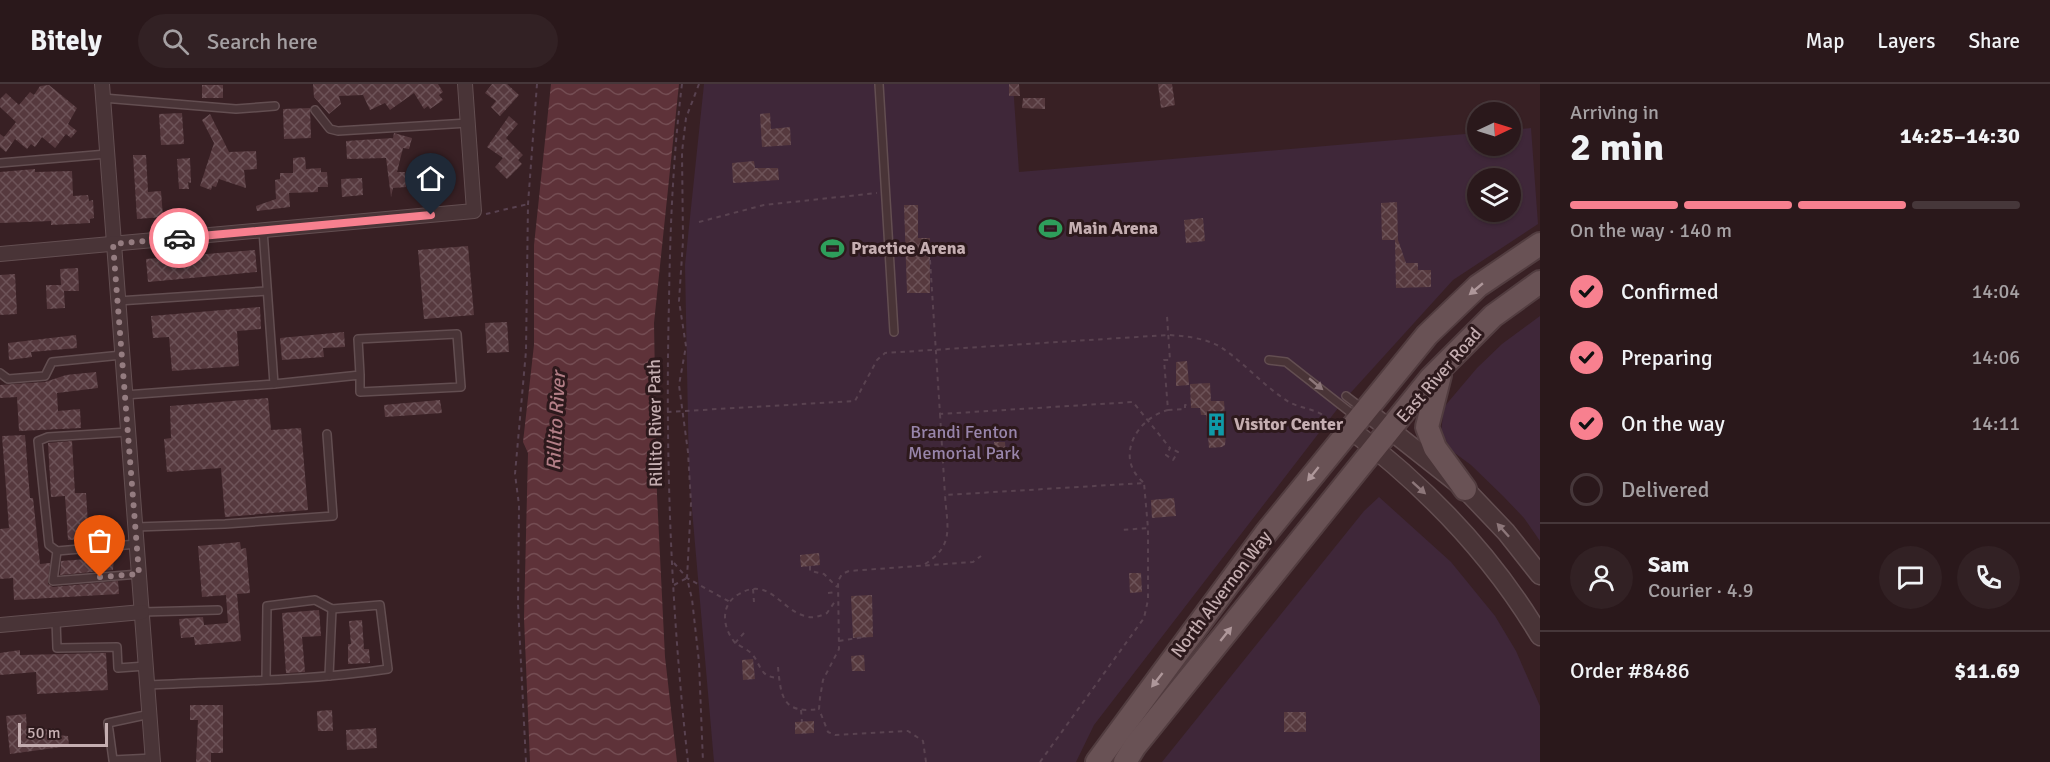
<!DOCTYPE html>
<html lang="en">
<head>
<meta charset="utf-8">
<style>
  body { margin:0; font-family:Signika,sans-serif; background:#322124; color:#f1f3f6; height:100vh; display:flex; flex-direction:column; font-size:22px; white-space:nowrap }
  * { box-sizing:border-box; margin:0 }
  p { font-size:20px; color:#a5a0a3 }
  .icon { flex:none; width:33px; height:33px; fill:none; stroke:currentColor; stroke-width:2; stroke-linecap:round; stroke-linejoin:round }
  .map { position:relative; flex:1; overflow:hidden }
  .panel { display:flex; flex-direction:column; background:#2a181b; width:510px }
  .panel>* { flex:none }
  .needle { width:39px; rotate:86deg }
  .controls { position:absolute; left:1467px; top:18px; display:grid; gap:12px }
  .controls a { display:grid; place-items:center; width:54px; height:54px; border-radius:50%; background:#2a181b; box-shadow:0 2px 4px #0004,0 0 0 2px #46373a; font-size:30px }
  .scale { position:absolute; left:18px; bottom:15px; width:90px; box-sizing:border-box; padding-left:6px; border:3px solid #c5aeb1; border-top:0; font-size:16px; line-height:21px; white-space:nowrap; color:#c5aeb1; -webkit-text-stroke:4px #2d191c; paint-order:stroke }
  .pin { position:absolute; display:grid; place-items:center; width:51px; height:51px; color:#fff; margin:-62px -26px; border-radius:50% 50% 50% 0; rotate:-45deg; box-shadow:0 0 6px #0007 }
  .pin .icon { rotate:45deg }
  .courier { position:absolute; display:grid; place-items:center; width:60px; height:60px; margin:-30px; border:4px solid #f8808f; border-radius:50%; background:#fff; color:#222; box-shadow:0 2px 8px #0007 }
  .headline em { font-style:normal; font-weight:700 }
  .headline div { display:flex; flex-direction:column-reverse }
  .headline { display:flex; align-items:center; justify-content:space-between; height:102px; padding:0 30px }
  h1 { font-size:39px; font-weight:700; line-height:45px }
  .bar { display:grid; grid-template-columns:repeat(4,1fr); gap:9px 6px; align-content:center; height:72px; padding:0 30px }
  .bar i { height:8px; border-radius:4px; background:#46373a }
  .bar .on { background:#f8808f }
  .bar p { grid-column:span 4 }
  .line { display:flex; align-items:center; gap:15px; padding:0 30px; border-top:2px solid #46373a }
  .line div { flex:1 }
  .round { display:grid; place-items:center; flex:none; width:63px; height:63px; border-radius:32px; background:#322124 }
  ol { padding:0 30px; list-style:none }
  li { display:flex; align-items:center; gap:18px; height:66px }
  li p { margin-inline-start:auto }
  li .icon { padding:6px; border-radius:50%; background:#f8808f; color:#111; stroke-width:4 }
  li:last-child { color:#a5a0a3 }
  li i { width:33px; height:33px; border:3px solid #46373a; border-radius:50% }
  header { display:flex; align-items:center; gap:36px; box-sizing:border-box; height:84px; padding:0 30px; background:#2a181b; border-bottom:2px solid #46373a }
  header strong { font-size:28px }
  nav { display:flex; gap:33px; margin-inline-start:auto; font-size:21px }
  .search { width:420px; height:54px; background:#322124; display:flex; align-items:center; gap:15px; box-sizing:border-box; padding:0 21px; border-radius:33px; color:#a5a0a3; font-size:22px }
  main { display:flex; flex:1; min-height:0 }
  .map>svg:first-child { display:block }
  .park { fill:#3f2739; fill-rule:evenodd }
  .water { fill:url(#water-waves) }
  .building { fill:url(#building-cross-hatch) }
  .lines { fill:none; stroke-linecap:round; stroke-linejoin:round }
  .service-casing { stroke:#634e51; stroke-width:10 }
  .minor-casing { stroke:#634e51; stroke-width:16 }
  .tertiary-casing { stroke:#634e51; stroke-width:21 }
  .primary-casing { stroke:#523d40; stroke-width:26 }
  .path { stroke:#594250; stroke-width:2; stroke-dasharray:4.5 4.5; stroke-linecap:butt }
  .service { stroke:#493437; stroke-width:7 }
  .minor { stroke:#493437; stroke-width:14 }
  .tertiary { stroke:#493437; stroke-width:18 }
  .primary { stroke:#695255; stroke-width:22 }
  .oneway { fill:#ae979a }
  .oneway2 { fill:#8d777a }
  .done { stroke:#947c80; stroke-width:6; stroke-dasharray:0 10.8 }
  .route { stroke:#f8808f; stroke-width:8 }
  .labels { text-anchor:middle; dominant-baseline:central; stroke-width:6; stroke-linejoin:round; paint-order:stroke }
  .poi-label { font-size:18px; font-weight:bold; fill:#c5aeb1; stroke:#2d191c; text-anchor:start }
  .street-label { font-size:18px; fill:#c5aeb1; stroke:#2d191c }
  .park-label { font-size:18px; fill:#9885ab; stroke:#2d191c }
  .water-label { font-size:20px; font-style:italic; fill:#b27e86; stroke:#2d191c }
</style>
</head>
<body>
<header>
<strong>Bitely</strong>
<div class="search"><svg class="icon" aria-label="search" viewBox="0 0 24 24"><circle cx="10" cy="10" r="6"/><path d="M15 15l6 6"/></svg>Search here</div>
<nav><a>Map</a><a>Layers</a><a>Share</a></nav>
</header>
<main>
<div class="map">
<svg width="1540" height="678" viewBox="0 0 1540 678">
  <defs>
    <pattern id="water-waves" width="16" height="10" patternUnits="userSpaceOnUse" patternTransform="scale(1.5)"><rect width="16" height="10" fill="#5e3239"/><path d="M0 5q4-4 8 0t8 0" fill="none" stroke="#744d53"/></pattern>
    <pattern id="building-cross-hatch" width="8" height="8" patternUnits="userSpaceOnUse" patternTransform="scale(1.5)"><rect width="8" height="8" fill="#56393e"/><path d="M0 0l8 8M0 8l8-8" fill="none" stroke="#6d5358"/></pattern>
  </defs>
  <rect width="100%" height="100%" fill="#382024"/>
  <g class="park">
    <path d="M704,0h309l6,88 458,-39 1,13h32l1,-16 20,-2 7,96 -85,56 -108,119 -251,326 -18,37h-362l-25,-287 -4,-210zM1478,94h32v34h-32z"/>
    <polygon points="1540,232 1540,457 1524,434 1503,412 1471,381 1452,367 1441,348 1444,323 1477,284 1502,260"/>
    <polygon points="1379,413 1451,478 1495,532 1516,567 1540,622 1540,678 1162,678 1364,427"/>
  </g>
  <polygon class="water" points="551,0 679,0 654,239 657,411 665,573 677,678 530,678 524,534 528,369 523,358 534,261 534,161"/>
  <g class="building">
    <polygon points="313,0 438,0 443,8 439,11 443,16 430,25 428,22 424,25 414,9 390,26 385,19 370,26 363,11 339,12 341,20 329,30 314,13"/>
    <polygon points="492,0 507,0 519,11 500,32 491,23 496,17 485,9"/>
    <polygon points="1009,0 1019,0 1020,12 1009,12"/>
    <polygon points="1158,0 1172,0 1175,21 1161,24"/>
    <polygon points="49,1 77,24 68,40 77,47 71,54 66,50 55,64 42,53 35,63 31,60 27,65 15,55 6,68 0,63 0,50 4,53 16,38 0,23 0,15 6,9 19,21 30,8 34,11 40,2"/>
    <rect x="202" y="1" width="21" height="13"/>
    <polygon points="1023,14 1045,14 1045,25 1022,24"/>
    <polygon points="310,24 311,54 284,55 283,25"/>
    <polygon points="182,29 184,60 161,61 159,30"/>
    <polygon points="770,29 771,45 790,43 791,61 762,63 760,30"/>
    <polygon points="210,30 229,68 256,67 257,85 244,86 246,104 219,95 216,103 212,102 211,106 200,102 214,59 202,36"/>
    <polygon points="509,32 518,40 506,54 523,71 518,76 522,80 507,95 495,83 503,74 487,63"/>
    <polygon points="394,49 412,54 409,65 403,64 397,88 405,88 406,103 393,104 391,113 386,74 347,75 346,57 393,54"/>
    <polygon points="133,71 146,71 148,108 161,107 163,133 137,135"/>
    <polygon points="305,73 306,85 321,84 321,88 327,88 328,103 318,103 318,108 289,109 290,123 257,127 256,122 276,115 275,96 280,95 280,89 293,89 293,74"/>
    <polygon points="190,74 191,99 188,98 189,105 179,105 177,75"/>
    <polygon points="754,77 755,84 778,84 779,96 733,99 732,79"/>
    <polygon points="35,85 35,88 72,87 73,112 88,111 89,117 93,116 94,134 90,135 90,139 51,141 51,137 0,139 0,88"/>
    <polygon points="362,94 363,111 342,113 341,95"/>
    <polygon points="1397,118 1398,156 1406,179 1418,179 1418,186 1431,186 1431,203 1396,204 1395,156 1382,156 1381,119"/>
    <polygon points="904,121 918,121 918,154 930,154 930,209 907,209"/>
    <polygon points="1203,134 1205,157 1186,159 1184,136"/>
    <polygon points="468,162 474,231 424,235 418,166"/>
    <polygon points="255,166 257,188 148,198 146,175"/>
    <polygon points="78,184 79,207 64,207 65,224 47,225 46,201 61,201 60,185"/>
    <polygon points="15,190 17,230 0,231 0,191"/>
    <polygon points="260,223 261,245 237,247 239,282 172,287 169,253 153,254 151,232"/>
    <polygon points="507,238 509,268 487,269 485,239"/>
    <polygon points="344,248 345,263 323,264 324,273 282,276 280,254"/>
    <polygon points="76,251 77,264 31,268 32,273 9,276 8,259"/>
    <polygon points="1187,277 1189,301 1176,302 1176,278"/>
    <polygon points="96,288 98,304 57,309 58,327 80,325 81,344 19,347 17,313 0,314 0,301 45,298 66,291"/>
    <polygon points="1210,299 1211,317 1224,317 1226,349 1225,361 1222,363 1209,364 1206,331 1201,331 1200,324 1191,324 1190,300"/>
    <polygon points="268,314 271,346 301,344 308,426 225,433 221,384 167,388 164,355 171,354 170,322"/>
    <polygon points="440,316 442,329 385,333 384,321"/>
    <polygon points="25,351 30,414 33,414 40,480 50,479 48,500 53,503 118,497 119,510 14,516 13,494 0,495 0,445 9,444 2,352"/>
    <polygon points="72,357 75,409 86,409 89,455 68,456 65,412 51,413 48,359"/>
    <polygon points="994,358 1005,358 1006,377 995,378"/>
    <polygon points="1174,414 1176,432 1152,434 1151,416"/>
    <polygon points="240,458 241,465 246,464 250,509 237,510 241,557 195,561 194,553 181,554 179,535 203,533 204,541 228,539 226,511 202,513 198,462"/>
    <polygon points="819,469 820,481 801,483 800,471"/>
    <polygon points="114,473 113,486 60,491 61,477"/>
    <polygon points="1129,489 1141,489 1142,508 1130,509"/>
    <polygon points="872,511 873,553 853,554 851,512"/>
    <polygon points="319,526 321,552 302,553 305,588 286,589 282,529"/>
    <polygon points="362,536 364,565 369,565 370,579 348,580 348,560 351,560 349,537"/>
    <polygon points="20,566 20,571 106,569 108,606 37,610 36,588 0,591 0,569"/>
    <polygon points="864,571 865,587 852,587 851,572"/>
    <polygon points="753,575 755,595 743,596 742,576"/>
    <polygon points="190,621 223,621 223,669 211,669 211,678 196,678 198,636 190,636"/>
    <polygon points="332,626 333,647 318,647 317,627"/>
    <rect x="1284" y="628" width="22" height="20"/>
    <polygon points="26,630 27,648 55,644 56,651 68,652 69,662 10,670 6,632"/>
    <polygon points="814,637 814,649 795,650 795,638"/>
    <polygon points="376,644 377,664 347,666 346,646"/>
  </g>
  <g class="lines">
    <defs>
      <g id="service">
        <polyline points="879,0 894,248"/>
        <polyline points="103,14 236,25 275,22"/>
        <polyline points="315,26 330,45 338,47 468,39"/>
        <polyline points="0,79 107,70"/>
        <polyline points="118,217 267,207"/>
        <polyline points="1269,276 1286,278 1355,332"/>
        <polyline points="0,289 8,295 45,292 52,278 122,271"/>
        <polyline points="274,300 360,291 360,308 461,303 457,250 358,255 360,291"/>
        <polyline points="125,311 274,300 263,146"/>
        <polyline points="1346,312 1363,325"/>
        <polyline points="128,348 48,353 38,357 49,461 57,467 137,460"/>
        <polyline points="136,443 225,440 333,432 327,350"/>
        <polyline points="57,467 53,497 139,490"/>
        <polyline points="142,528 218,526"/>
        <polyline points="56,536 57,564 117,563 118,584 146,582"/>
        <polyline points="329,592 332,525"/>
        <path d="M148,601c80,-4 161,-4 240,-16l-8,-64 -48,4 -17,-9 -48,6 -1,73"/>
        <polyline points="150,630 108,639 113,676 153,674"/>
      </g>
      <g id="minor">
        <polyline points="102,0 153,678"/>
        <polyline points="0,170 474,127 465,0"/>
        <polyline points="0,541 142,528"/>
      </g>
      <g id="tertiary">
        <polyline points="1365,326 1465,405 1506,448 1540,491"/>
        <path d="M1350,345c75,57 142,126 190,207"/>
      </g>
      <g id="primary">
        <polyline points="1440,291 1427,343 1435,364 1465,405"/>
        <polyline points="1097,678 1266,449 1427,251 1478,202 1540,160"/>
        <polyline points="1125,678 1135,662 1431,294 1493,232 1540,198"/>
      </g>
    </defs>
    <use href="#service" class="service-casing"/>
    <use href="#minor" class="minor-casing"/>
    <use href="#tertiary" class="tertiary-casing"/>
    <use href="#primary" class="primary-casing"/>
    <g class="path">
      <path d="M682,0c-9,72 -12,146 -13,218 -4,154 2,308 19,460"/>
      <polyline points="699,0 686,34 682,68 683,157 679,217 686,262 679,301 688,368 691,419 687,494 692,515 699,578 703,678"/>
      <polyline points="486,130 528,120"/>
      <polyline points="699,138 764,121 877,109"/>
      <polyline points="930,176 940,330 1133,318 1170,364 1166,371 1173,376 1178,368 1170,364"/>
      <polyline points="1168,326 1185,325 1185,321 1191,321"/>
      <path d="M667,328l188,-11 22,-41 8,-7 283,-18c17,1 36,3 51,11 25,16 44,40 70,56 13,8 39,7 42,25"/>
      <polyline points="940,330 945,411"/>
      <path d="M1143,398c-29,-25 -6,-64 25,-72l-4,-50h6l-3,-44"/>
      <polyline points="674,479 687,494 730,518"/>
      <path d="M925,480c30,-19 22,-37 20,-69l199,-12 4,45 -26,2"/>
      <polyline points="810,482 810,487 824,490 837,503"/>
      <polyline points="674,501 687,494"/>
      <polyline points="753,505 754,518"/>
      <polyline points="828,509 837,508"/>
      <path d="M744,549l-9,10c5,3 12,6 17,11 10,12 7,23 27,24"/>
      <polyline points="839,557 864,553"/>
      <path d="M735,559c-6,-8 -10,-16 -10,-26 0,-10 5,-18 14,-23 30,-18 42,16 66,22 8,3 15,0 22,-3l9,-13"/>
      <path d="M778,583c3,31 5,47 41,42"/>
      <polyline points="801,626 802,638"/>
      <polyline points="526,678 518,520 519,421 515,390 526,267 528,120 537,0"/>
      <polyline points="926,678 923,657 908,647 835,651 828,648 819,625 820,614 823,596 839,565 838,497 842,490 849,487 973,478 981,472"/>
      <polyline points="1040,678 1144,534 1148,516 1148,444"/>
    </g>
    <use href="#service" class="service"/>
    <use href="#minor" class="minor"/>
    <use href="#tertiary" class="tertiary"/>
    <use href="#primary" class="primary"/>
  </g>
  <defs><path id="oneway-solid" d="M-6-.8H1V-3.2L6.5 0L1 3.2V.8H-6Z" transform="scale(1.5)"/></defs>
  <g class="oneway">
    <use href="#oneway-solid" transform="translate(1476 205) rotate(140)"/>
    <use href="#oneway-solid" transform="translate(1313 390) rotate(129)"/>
    <use href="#oneway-solid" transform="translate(1226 550) rotate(-51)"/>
    <use href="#oneway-solid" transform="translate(1157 596) rotate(128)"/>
  </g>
  <g class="oneway2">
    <use href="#oneway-solid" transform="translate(1316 300) rotate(40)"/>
    <use href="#oneway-solid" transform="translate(1419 404) rotate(42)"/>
    <use href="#oneway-solid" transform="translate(1503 446) rotate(-132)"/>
  </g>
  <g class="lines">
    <polyline class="done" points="100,493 139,490 113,160 179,154"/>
    <polyline class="route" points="179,154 431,131"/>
  </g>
  <defs>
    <symbol id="stadium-bare" viewBox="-9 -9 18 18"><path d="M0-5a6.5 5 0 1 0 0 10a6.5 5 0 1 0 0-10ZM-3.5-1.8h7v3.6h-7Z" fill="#2e9e5b" stroke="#2d191c" stroke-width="2.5" paint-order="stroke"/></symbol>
    <symbol id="building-bare" viewBox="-9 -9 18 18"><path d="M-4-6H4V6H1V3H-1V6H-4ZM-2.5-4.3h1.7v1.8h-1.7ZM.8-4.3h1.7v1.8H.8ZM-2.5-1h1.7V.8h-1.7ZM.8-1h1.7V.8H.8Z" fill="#0f9aa8" stroke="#2d191c" stroke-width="2.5" paint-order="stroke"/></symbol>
  </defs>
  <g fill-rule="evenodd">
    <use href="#stadium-bare" x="1034" y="128" width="33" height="33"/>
    <use href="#stadium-bare" x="816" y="148" width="33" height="33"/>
    <use href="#building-bare" x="1200" y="324" width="33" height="33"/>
  </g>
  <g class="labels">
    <g class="poi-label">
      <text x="1068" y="144">Main Arena</text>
      <text x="851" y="164">Practice Arena</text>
      <text x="1234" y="340">Visitor Center</text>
    </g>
    <g class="street-label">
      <text transform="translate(1439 291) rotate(-49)">East River Road</text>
      <text transform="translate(655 339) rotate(-91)">Rillito River Path</text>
      <text transform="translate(1221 510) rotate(-53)">North Alvernon Way</text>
    </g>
    <g class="park-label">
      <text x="964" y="348">Brandi Fenton<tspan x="964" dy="21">Memorial Park</tspan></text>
    </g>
    <g class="water-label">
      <text transform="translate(556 337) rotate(-87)">Rillito River</text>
    </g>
  </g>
</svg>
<div class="controls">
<a><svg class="needle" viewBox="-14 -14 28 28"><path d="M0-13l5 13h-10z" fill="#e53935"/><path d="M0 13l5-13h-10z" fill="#a5a0a3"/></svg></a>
<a><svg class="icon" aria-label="layers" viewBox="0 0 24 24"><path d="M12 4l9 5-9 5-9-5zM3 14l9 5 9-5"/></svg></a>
</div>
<div class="scale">50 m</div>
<div class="pin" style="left:100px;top:493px;background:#ea580c"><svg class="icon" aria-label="bag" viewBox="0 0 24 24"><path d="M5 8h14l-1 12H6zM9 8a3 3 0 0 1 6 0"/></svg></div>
<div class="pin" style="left:431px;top:131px;background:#1f2937"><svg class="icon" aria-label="home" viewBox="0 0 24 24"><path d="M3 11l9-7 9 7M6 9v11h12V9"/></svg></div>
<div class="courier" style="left:179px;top:154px"><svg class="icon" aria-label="car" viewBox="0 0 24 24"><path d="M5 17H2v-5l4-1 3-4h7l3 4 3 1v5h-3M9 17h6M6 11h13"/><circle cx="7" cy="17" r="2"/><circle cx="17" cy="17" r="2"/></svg></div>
</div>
<section class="panel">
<div class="headline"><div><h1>2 min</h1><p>Arriving in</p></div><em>14:25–14:30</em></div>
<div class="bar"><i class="on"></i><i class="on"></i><i class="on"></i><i></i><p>On the way · 140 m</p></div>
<ol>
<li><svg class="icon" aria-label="check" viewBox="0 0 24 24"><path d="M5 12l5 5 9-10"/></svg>Confirmed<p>14:04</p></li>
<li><svg class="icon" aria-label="check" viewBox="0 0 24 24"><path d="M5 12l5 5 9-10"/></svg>Preparing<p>14:06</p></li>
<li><svg class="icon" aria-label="check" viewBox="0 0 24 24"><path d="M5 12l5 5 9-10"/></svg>On the way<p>14:11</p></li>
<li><i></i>Delivered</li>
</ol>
<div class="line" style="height:108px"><a class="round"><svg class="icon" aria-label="person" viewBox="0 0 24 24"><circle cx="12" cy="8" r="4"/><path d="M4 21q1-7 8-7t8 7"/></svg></a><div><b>Sam</b><p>Courier · 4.9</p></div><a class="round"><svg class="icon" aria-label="chat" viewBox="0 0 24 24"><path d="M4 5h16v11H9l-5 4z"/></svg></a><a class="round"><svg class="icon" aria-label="phone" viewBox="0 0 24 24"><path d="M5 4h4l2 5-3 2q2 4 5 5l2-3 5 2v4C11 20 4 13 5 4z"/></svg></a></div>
<div class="line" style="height:78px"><div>Order #8486</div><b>$11.69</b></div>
</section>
</main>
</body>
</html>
